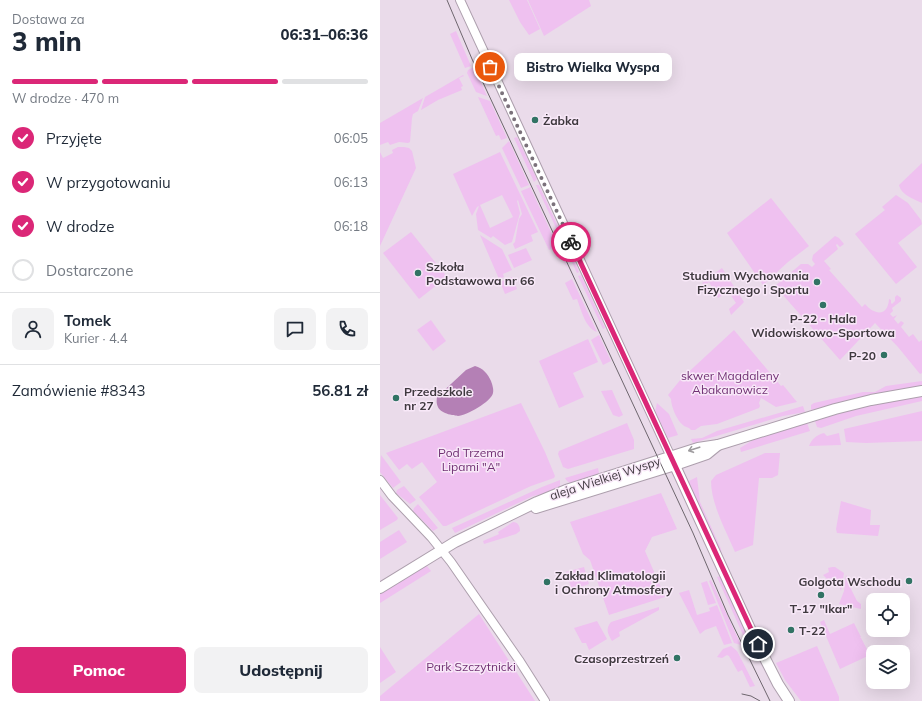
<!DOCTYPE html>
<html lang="pl">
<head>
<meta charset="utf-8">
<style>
  body { margin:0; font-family:Mulish,sans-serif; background:#f2f2f3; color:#1f2937; height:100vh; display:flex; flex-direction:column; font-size:15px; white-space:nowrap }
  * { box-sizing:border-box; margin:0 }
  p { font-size:13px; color:#747a83 }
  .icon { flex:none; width:22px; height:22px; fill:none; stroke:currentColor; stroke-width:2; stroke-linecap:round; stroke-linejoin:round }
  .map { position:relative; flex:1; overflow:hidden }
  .drawer { display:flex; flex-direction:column; background:#fff; width:380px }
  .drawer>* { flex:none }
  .controls { position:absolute; left:486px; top:593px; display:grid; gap:8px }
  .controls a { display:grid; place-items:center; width:44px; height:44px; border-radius:8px; background:#fff; box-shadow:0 4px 16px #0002; font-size:20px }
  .pin { position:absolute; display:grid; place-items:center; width:34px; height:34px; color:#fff; margin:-17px; border:2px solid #fff; border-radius:50%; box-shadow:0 1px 4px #0007 }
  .courier { position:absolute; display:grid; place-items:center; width:40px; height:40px; margin:-20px; border:3px solid #db2777; border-radius:50%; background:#fff; color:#222; box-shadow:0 1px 5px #0007 }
  .bubble { position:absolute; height:28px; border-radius:8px; background:#fff; box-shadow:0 4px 16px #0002; font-size:13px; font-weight:800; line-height:28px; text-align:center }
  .headline em { font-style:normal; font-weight:800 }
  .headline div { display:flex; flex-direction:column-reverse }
  .headline { display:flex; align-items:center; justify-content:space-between; height:68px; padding:0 12px }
  h1 { font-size:26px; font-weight:800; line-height:30px }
  .bar { display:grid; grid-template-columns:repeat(4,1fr); gap:6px 4px; align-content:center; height:48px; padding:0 12px }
  .bar i { height:5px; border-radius:3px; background:#e0e1e3 }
  .bar .active { background:#db2777 }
  .bar p { grid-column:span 4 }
  .line { display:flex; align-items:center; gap:10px; padding:0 12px; border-top:1px solid #e0e1e3 }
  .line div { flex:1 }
  .round { display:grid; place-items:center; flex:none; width:42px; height:42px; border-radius:8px; background:#f2f2f3 }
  ol { padding:0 12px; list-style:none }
  li { display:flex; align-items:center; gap:12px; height:44px }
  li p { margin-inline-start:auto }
  li .icon { padding:4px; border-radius:50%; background:#db2777; color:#fff; stroke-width:4 }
  li:last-child { color:#747a83 }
  li i { width:22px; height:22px; border:2px solid #e0e1e3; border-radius:50% }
  .button { display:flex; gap:8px; margin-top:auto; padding:8px 12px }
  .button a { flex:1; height:46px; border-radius:8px; background:#db2777; color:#fff; font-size:16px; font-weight:800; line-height:46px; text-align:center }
  .button a+a { background:#f2f2f3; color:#1f2937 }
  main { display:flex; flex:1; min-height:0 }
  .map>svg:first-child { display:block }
  .green { fill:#efc1f0; fill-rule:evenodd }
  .water { fill:#b480b5 }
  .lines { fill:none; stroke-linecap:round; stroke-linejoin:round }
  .minor-casing { stroke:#ad9fad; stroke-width:10 }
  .major-casing { stroke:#ad9fad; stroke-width:12 }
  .minor { stroke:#fff; stroke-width:8 }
  .major { stroke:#fff; stroke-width:10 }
  .tram { stroke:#6e666e; stroke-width:1 }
  .oneway { stroke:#9f9c9f }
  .done { stroke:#7b727b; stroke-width:4; stroke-dasharray:0 7.2 }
  .route { stroke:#db2777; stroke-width:5 }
  .poi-dot { fill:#317364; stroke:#f8e8f8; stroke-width:1.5 }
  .labels { text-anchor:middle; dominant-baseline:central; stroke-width:3; stroke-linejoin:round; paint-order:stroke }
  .poi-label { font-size:12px; font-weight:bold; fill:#3f393f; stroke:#f8e8f8; text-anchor:start }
  .park-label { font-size:12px; fill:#703073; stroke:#f8e8f8 }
  .street-label { font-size:12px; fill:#3f393f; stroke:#f8e8f8 }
</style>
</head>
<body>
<main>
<section class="drawer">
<div class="headline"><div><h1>3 min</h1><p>Dostawa za</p></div><em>06:31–06:36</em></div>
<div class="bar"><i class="active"></i><i class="active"></i><i class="active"></i><i></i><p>W drodze · 470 m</p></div>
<ol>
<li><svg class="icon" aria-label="check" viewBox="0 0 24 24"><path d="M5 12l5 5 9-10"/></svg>Przyjęte<p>06:05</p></li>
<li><svg class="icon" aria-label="check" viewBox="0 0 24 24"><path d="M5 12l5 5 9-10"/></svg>W przygotowaniu<p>06:13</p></li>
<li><svg class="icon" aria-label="check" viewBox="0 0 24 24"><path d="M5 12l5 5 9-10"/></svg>W drodze<p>06:18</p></li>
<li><i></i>Dostarczone</li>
</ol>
<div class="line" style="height:72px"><a class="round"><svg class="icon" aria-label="person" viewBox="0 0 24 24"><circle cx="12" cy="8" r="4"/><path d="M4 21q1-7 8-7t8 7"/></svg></a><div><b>Tomek</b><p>Kurier · 4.4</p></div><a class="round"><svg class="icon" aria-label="chat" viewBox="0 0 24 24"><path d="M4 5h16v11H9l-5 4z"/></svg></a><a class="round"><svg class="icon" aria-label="phone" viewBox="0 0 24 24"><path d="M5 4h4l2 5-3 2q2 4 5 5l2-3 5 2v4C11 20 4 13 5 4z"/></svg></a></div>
<div class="line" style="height:52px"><div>Zamówienie #8343</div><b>56.81 zł</b></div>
<div class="button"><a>Pomoc</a><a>Udostępnij</a></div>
</section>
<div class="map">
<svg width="542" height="701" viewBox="0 0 542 701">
  <rect width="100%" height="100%" fill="#eadbea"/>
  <g class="green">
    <polygon points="129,0 147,0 160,29 149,35 140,22"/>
    <polygon points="148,0 209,0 211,6 164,36"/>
    <polygon points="76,31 91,66 85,68 70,34"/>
    <polygon points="94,67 107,96 96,92 87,73 88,70"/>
    <polygon points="83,75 84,76 79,78 83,86 81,87 82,90 58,100 41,110 45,97"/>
    <polygon points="98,97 110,101 127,138 121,140 119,135 116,136"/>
    <polygon points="43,98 38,111 33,114 32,118 30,142 28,143 19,142 10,145 8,142 0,145 0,123"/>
    <polygon points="137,137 157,179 154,182 134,138"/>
    <polygon points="129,141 149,185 141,188 122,148"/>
    <polygon points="18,147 24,147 29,148 32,151 36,168 0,246 0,152 3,158 13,153 12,150"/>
    <path d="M120,152l38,80 -7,3 2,6 -18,8 -2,-5 2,-2 4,-23 3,-5 -4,-14 -1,1 3,12 -8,29 -7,3 -12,-9 -2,2 -13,-8 -2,-16 3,-8 -2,1 -5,9 -19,-42zM122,195l11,22 -23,11 -10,-23z"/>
    <path d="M542,163v40c-8,-4 -21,-8 -23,-18z"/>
    <polygon points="156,185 159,185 199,272 197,273"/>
    <polygon points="151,187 151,189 191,275 176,247 169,250 141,191"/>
    <polygon points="516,195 528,203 541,220 542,224 518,243 537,267 516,284 475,234 505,210 502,207"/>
    <polygon points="391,198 429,246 408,262 383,285 347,233"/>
    <polygon points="31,232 67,277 39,299 3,253"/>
    <polygon points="100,235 122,249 132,270 123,274 124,277 119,279"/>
    <path d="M455,236l4,2 5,6 -4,3 -3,-3 -1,1 2,4 -14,12 7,8 -2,1 33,37 3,-3c9,11 23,13 24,-5l2,1v3l1,1 3,-3v-4l2,-2 4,3v3l-9,7 1,3 -3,3 3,3 4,-2 -3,4 4,5 3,-3 3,2 -3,4 8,10 4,-3 6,8 3,-2v33l-2,1 -22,-27 -23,-24 -35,37 -65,-74 26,-22h7l4,3 3,-3 -3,-4 1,-5z"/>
    <polygon points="146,248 152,260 134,268 128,255"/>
    <polygon points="342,268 364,302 351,315 349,309 356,303 348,291 338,298 329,282 325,285 322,283"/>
    <polygon points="201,275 225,328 223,329 198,276"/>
    <polygon points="132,277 137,289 125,294 120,282"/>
    <path d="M192,279l25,53c-12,-4 -16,-23 -20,-33l-4,1 -8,-17z"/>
    <polygon points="51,320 66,341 53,351 37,330"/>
    <path d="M354,330l47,56 2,-1 14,17 -21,5 -15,-9 -2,5 1,3 -1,2 -42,16 -16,2 -6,4h-4c-3,-4 -5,-2 -8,-5 -6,-4 -12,-19 -12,-26l-3,-4 13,-16z"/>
    <polygon points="219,335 231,361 223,365 211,340"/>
    <polygon points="208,339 218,362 193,373 204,397 179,408 159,361"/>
    <polygon points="542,381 542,387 490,395 431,410 431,405 434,403 483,392 495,392 506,386"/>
    <polygon points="232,390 243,415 239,417 233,415 221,391"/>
    <polygon points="542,395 542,401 476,416 441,428 437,427 435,421 481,407"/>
    <polygon points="141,403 165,452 175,476 174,478 151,486 66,526 63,526 39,497 57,482 42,462 32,469 27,464 19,470 6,453"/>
    <polygon points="277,403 289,414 298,435 288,438 275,412"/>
    <polygon points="423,406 425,412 403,416 313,443 311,439 322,438 337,431"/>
    <polygon points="542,411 542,441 486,443 466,442 464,429"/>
    <polygon points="247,423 254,440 254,449 188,469 183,467 178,454 179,451"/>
    <polygon points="427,423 430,431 361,452 360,448 373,440"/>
    <path d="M444,433l3,3 12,-3 2,12 -32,1c3,-7 7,-11 15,-13z"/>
    <path d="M385,453h15l-2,22 -6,3h-13l-6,67 -18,7c-9,-21 -24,-48 -24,-71l5,-6z"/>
    <polygon points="1,455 21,482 13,488 0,472"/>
    <polygon points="218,468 219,473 209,479 192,484 187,481 185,478"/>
    <polygon points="317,477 320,502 341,549 342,558 307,482"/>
    <polygon points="180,480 180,486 178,489 174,492 153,496 75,533 72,528 162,487"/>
    <polygon points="24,486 36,500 30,504 16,493 17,490"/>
    <polygon points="281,493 297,529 272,537 265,551 285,597 229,615 210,560 203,554 190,522"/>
    <polygon points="0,495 18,518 17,520 0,530"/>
    <polygon points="461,501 491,510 490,525 500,525 498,536 457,533 456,529"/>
    <polygon points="38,504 58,528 53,531 33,511 34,508"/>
    <path d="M133,522c5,0 7,4 7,9l-4,3 -32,10 -1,-3 14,-6 2,-1 -1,-2z"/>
    <polygon points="19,530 27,542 0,559 0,542"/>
    <polygon points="46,565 51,571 0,603 0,594"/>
    <polygon points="204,567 209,584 192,590 186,572"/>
    <polygon points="452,567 455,567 464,573 461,591 459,586 457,586 453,578 447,579 443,575 449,572 448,568"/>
    <polygon points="466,575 470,582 468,583 477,601 481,604 481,609 459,604 464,591"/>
    <polygon points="341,576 378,653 372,655 337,577"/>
    <polygon points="331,580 361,645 354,643 329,581"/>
    <polygon points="327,581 336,603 328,605 321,583"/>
    <polygon points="309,590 317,615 330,611 329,608 337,605 352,643 344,645 336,626 325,630 320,634 299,593"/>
    <path d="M279,607v3l-40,22 1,4 -8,5c-4,-7 -7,-12 -1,-19z"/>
    <polygon points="99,614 155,701 0,701 0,696"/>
    <polygon points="444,620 450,634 474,623 481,637 480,638 481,638 490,655 460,669 440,622"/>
    <polygon points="217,621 227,639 209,650 206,643 202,643 194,628"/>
    <polygon points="351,646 357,651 375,686 370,687 362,670 358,672 349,656 347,655 342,658 337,657 343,649"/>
    <polygon points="437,646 459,697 459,701 421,701 405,680 396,663"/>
    <polygon points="0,647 16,672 0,683"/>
  </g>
  <path class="water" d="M95,366c8,2 13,8 16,15 1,3 3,8 2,12 -1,8 -27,23 -35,23 0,0 -5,-1 -6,-1 -10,-2 -17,-6 -15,-18l29,-27z"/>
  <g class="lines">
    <defs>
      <g id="minor">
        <polyline points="80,0 291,457"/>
        <polyline points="0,480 12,496 51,537 71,562 139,660 165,701"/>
      </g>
      <g id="major">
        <polyline points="291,457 372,633 398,684 409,701"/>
        <polyline points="156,508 295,465 327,454 338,445"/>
        <polyline points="0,588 75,542 157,502 186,490 318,448 338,445 455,409 491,400 542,391"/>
      </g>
    </defs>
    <use href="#minor" class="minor-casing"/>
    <use href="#major" class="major-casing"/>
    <use href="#minor" class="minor"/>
    <use href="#major" class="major"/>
    <g class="tram">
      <polyline points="67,0 92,59 156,196 313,533 348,615 390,701"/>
      <polyline points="362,694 371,696 380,701"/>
    </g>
  </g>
  <defs><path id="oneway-shaft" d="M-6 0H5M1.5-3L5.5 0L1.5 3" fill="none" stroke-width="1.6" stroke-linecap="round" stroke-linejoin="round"/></defs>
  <use class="oneway" href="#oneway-shaft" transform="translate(314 449) rotate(162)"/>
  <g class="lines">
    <polyline class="done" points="110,67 191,242"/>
    <polyline class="route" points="191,242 378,644"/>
  </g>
  <g class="poi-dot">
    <circle cx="155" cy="120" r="4"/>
    <circle cx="38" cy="273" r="4"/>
    <circle cx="437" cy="282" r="4"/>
    <circle cx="443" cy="305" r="4"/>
    <circle cx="504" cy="355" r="4"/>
    <circle cx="16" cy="398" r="4"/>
    <circle cx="529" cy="581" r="4"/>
    <circle cx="167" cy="582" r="4"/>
    <circle cx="441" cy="595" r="4"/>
    <circle cx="411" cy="630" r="4"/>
    <circle cx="297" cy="658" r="4"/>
  </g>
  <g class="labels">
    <g class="poi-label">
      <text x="163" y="120">Żabka</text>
      <text x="46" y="266">Szkoła<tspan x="46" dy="14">Podstawowa nr 66</tspan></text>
      <text x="429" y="275" text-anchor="end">Studium Wychowania<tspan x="429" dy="14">Fizycznego i Sportu</tspan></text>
      <text x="443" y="318" text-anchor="middle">P-22 - Hala<tspan x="443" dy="14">Widowiskowo-Sportowa</tspan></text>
      <text x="496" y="355" text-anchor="end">P-20</text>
      <text x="24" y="391">Przedszkole<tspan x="24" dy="14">nr 27</tspan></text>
      <text x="175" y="575">Zakład Klimatologii<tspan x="175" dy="14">i Ochrony Atmosfery</tspan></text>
      <text x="521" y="581" text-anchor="end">Golgota Wschodu</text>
      <text x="441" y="608" text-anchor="middle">T-17 "Ikar"</text>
      <text x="419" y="630">T-22</text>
      <text x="289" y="658" text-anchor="end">Czasoprzestrzeń</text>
    </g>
    <g class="park-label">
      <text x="350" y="375">skwer Magdaleny<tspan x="350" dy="14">Abakanowicz</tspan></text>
      <text x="91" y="452">Pod Trzema<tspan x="91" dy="14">Lipami "A"</tspan></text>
      <text x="91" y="666">Park Szczytnicki</text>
    </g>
    <g class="street-label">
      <text transform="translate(225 478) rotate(-18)">aleja Wielkiej Wyspy</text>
    </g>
  </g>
</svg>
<div class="controls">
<a><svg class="icon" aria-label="locate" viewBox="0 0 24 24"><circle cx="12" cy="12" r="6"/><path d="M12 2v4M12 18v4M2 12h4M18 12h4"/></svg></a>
<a><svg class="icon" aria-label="layers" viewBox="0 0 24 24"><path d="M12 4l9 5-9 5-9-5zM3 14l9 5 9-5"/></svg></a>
</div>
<div class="pin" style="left:110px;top:67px;background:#ea580c"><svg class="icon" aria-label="bag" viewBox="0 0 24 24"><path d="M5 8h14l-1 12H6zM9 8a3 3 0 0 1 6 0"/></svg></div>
<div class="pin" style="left:378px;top:644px;background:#1f2937"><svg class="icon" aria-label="home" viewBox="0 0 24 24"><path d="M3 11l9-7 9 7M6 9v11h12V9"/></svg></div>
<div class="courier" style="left:191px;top:242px"><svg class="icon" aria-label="bike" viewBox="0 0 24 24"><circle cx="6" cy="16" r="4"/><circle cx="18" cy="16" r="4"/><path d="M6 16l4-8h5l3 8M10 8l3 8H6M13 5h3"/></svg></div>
<div class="bubble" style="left:134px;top:53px;width:158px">Bistro Wielka Wyspa</div>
</div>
</main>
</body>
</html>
